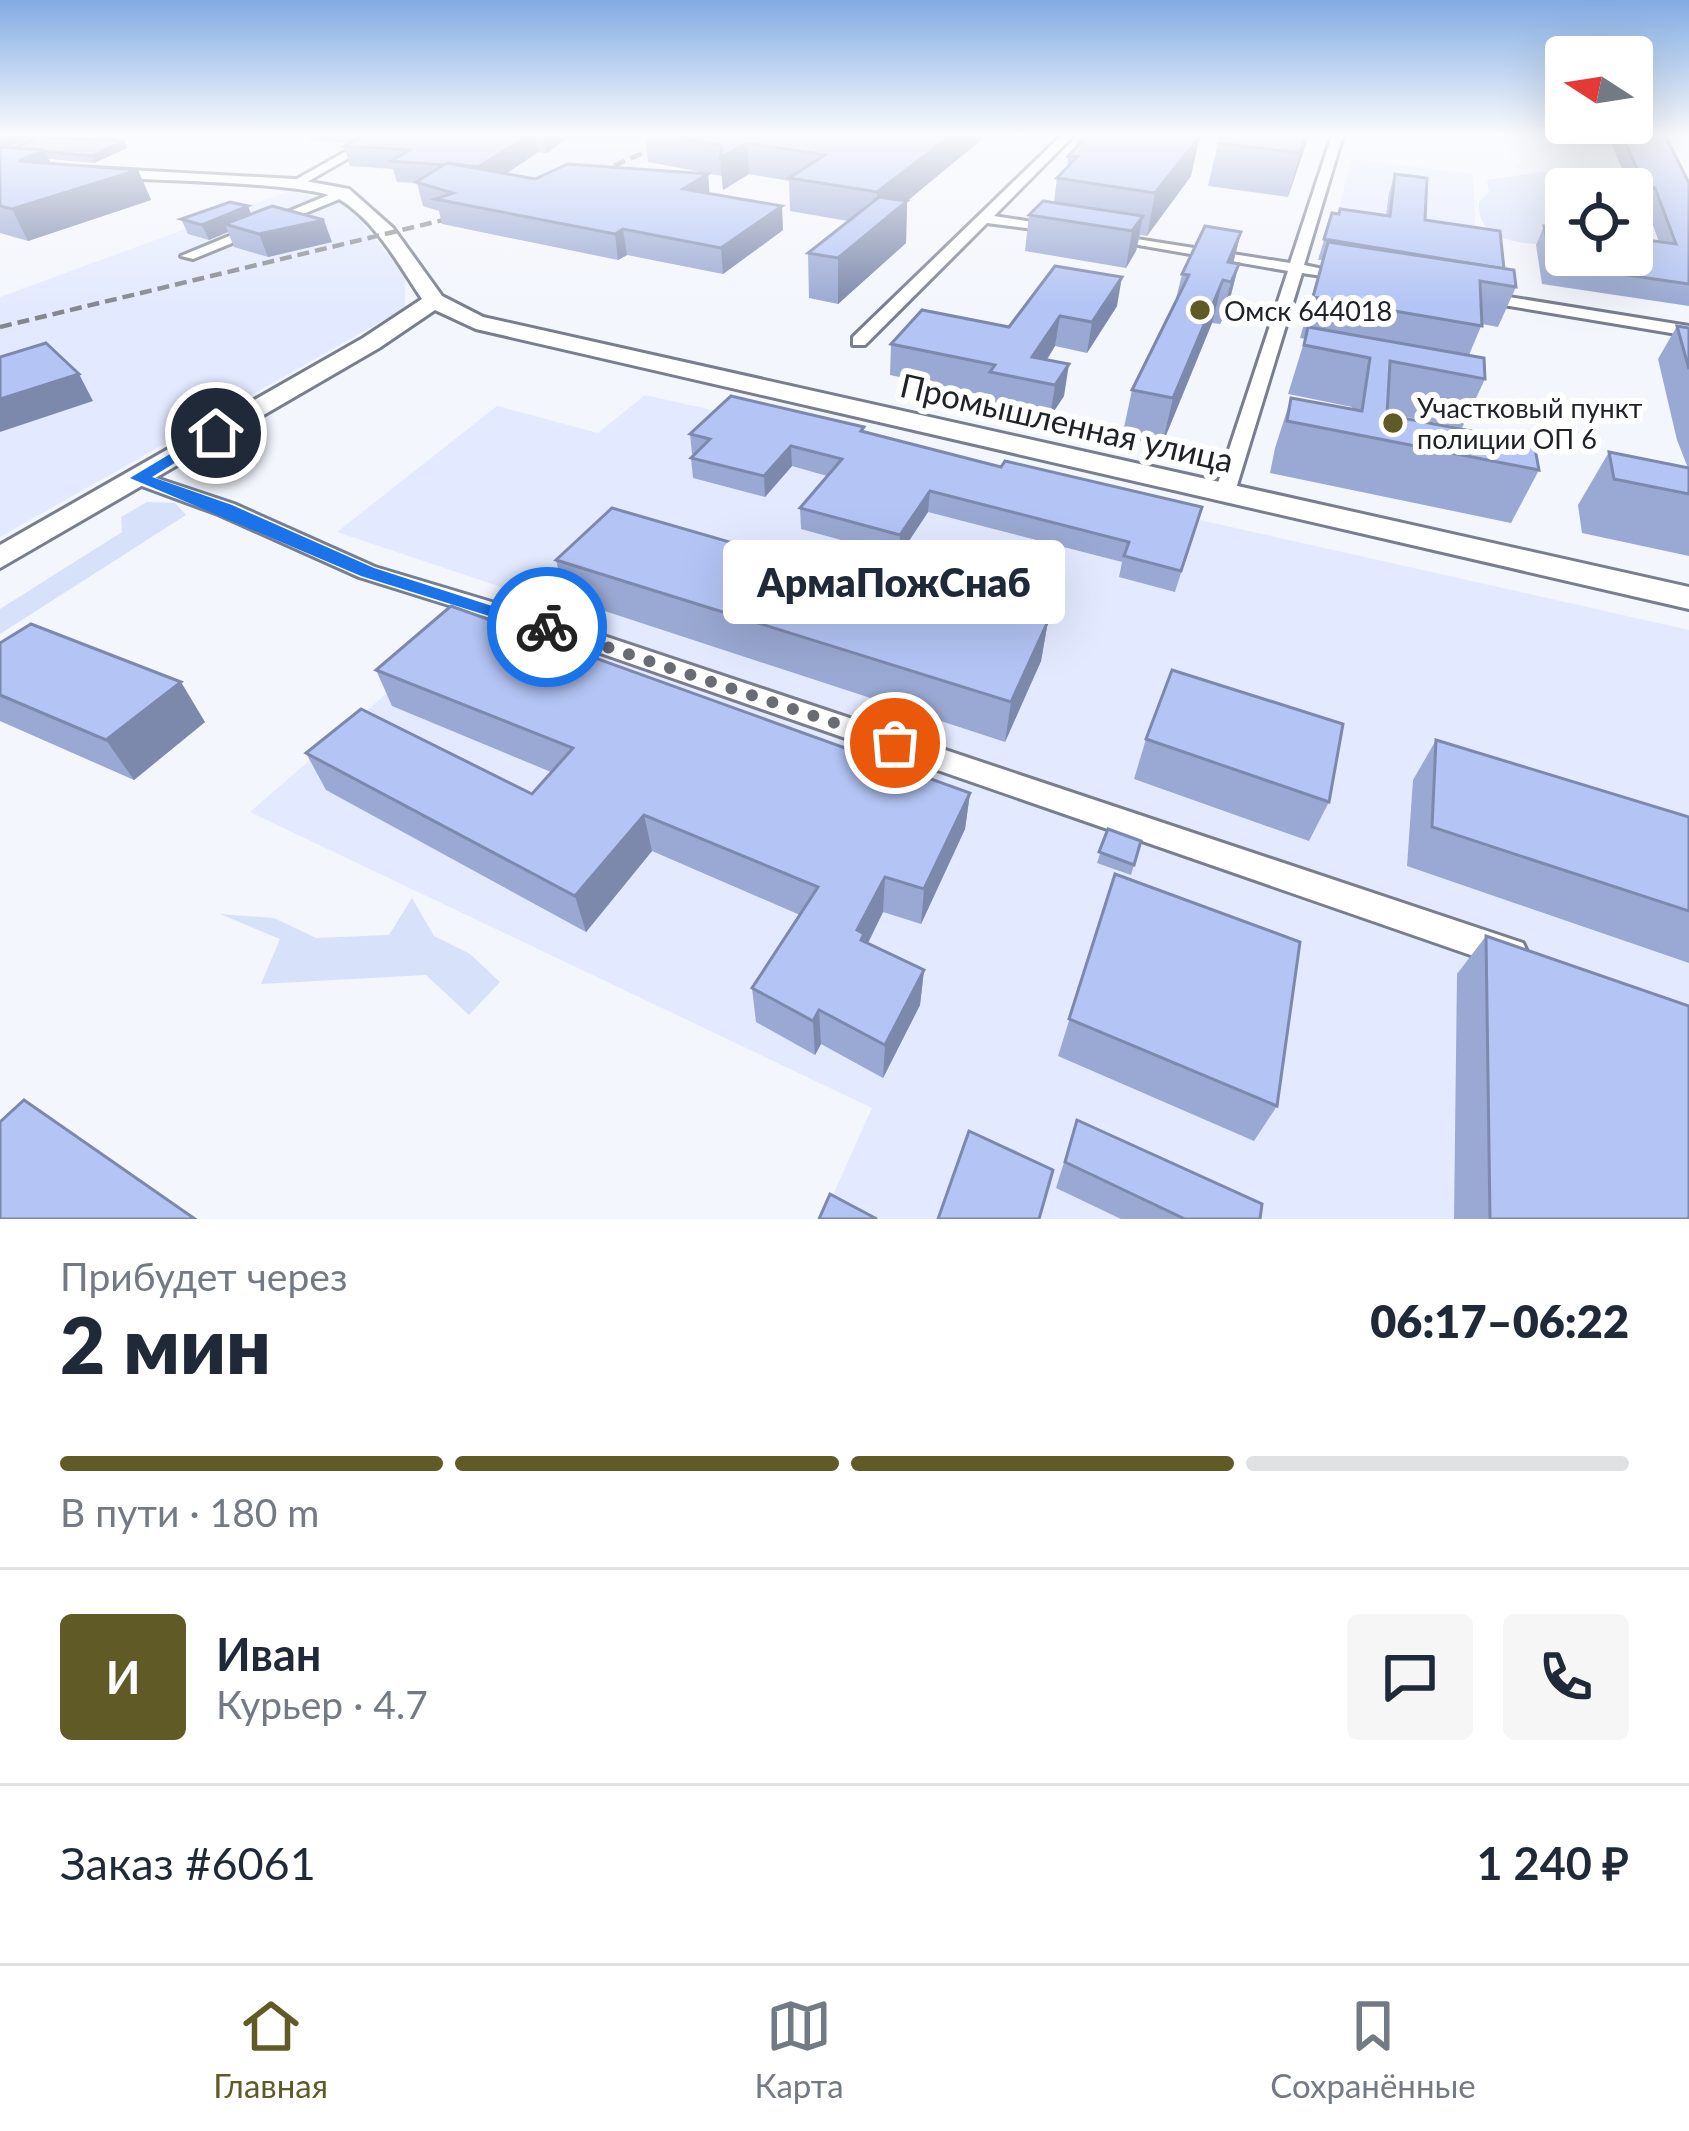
<!DOCTYPE html>
<html lang="ru">
<head>
<meta charset="utf-8">
<style>
  body { margin:0; font-family:Lato,sans-serif; background:#f6f6f7; color:#1f2937; height:100vh; display:flex; flex-direction:column; font-size:45px; white-space:nowrap }
  * { box-sizing:border-box; margin:0 }
  p { font-size:39px; color:#747a83 }
  .icon { flex:none; width:66px; height:66px; fill:none; stroke:currentColor; stroke-width:2; stroke-linecap:round; stroke-linejoin:round }
  .map { position:relative; height:1219px; overflow:hidden }
  .panel { display:flex; flex-direction:column; background:#fff; flex:1 }
  .panel>* { flex:none }
  .needle { width:78px; rotate:282deg }
  .buttons { position:absolute; left:1545px; top:36px; display:grid; gap:24px }
  .buttons a { display:grid; place-items:center; width:108px; height:108px; border-radius:12px; background:#fff; box-shadow:0 12px 48px #0002; font-size:60px }
  .pin { position:absolute; display:grid; place-items:center; width:102px; height:102px; color:#fff; margin:-51px; border:6px solid #fff; border-radius:50%; box-shadow:0 3px 12px #0007 }
  .courier { position:absolute; display:grid; place-items:center; width:120px; height:120px; margin:-60px; border:9px solid #1a73e8; border-radius:50%; background:#fff; color:#222; box-shadow:0 3px 15px #0007 }
  .bubble { position:absolute; height:84px; border-radius:12px; background:#fff; box-shadow:0 12px 48px #0002; font-size:39px; font-weight:800; line-height:84px; text-align:center }
  .head em { font-style:normal; font-weight:800 }
  .head div { display:flex; flex-direction:column-reverse }
  .head { display:flex; align-items:center; justify-content:space-between; height:204px; padding:0 60px }
  h1 { font-size:78px; font-weight:800; line-height:90px }
  .bar { display:grid; grid-template-columns:repeat(4,1fr); gap:18px 12px; align-content:center; height:144px; padding:0 60px }
  .bar i { height:15px; border-radius:9px; background:#e0e1e3 }
  .bar .active { background:#5f5a26 }
  .bar p { grid-column:span 4 }
  .line { display:flex; align-items:center; gap:30px; padding:0 60px; border-top:3px solid #e0e1e3 }
  .line div { flex:1 }
  .round { display:grid; place-items:center; flex:none; width:126px; height:126px; border-radius:12px; background:#f6f6f7 }
  .tab-bar { display:flex; justify-content:space-around; align-items:center; height:168px; border-top:3px solid #e0e1e3; background:#fff; font-size:33px; color:#747a83 }
  .tab-bar a { display:grid; justify-items:center; gap:6px }
  .tab-bar .active { color:#5f5a26 }
  .map>svg:first-child { display:block }
  .built { fill:#e3eaff }
  .green { fill:#d8e1fa }
  .lines { fill:none; stroke-linecap:round; stroke-linejoin:round }
  .minor-casing { stroke:#787e8e; stroke-width:6 }
  .secondary-casing { stroke:#787e8e; stroke-width:6 }
  .minor { fill:#fff; fill-rule:evenodd }
  .secondary { fill:#fff; fill-rule:evenodd }
  .rail { stroke:#84878e; stroke-width:4.5; stroke-dasharray:12 6; stroke-linecap:butt }
  .wall { fill:#9aa9d3 }
  .shaded-wall { fill:#7d89ac }
  .building { fill:#b3c4f5; stroke:#7d89ac; stroke-width:3 }
  .route { fill:#1a73e8 }
  .done { stroke:#6a6c73; stroke-width:12; stroke-dasharray:0 21.6 }
  .poi-dot { fill:#5f5a26; stroke:#fff; stroke-width:4.5 }
  .labels { text-anchor:middle; dominant-baseline:central; stroke-width:12; stroke-linejoin:round; paint-order:stroke }
  .far-poi-label { font-size:27px; fill:#202229; stroke:#fff; text-anchor:start }
  .street-label { font-size:33px; fill:#202229; stroke:#fff }
</style>
</head>
<body>
<div class="map">
<svg width="1689" height="1219" viewBox="0 0 1689 1219">
  <rect width="100%" height="100%" fill="#f3f6fd"/>
  <g class="built">
    <polygon points="442,135 699,135 595,186 443,173"/>
    <polygon points="1351,159 1473,174 1476,250 1334,229"/>
    <polygon points="289,191 347,204 405,276 405,308 0,537 0,297"/>
    <polygon points="645,395 1689,630 1689,1219 822,1219 872,1108 250,812 507,589 337,532 497,406 598,433"/>
  </g>
  <g class="green">
    <path d="M1556,170l133,13v9l-120,-11 -1,6 25,2h-27v58c-33,-5 -90,1 -87,-45l10,-10 -2,-12z"/>
    <polygon points="147,502 175,503 186,515 0,634 0,609 122,532 121,517"/>
    <polygon points="412,898 434,936 470,954 500,982 469,1015 426,975 261,984 280,939 220,914 274,918 316,938 389,935"/>
  </g>
  <g class="lines">
    <defs>
      <g id="minor">
        <polygon points="375,135 389,135 298,187 288,184"/>
        <polygon points="1062,135 1074,135 994,216 1059,226 1066,230 1064,233 987,223 865,345 853,345 853,337"/>
        <polygon points="1332,135 1343,135 1304,265 1356,276 1349,280 1302,273 1234,495 1224,501 1217,499 1214,495 1288,271 1104,239 1111,235 1290,263"/>
        <polygon points="343,189 349,193 347,196 193,259 181,256"/>
        <polygon points="1478,292 1689,326 1689,336 1473,300 1473,294"/>
        <polygon points="138,472 234,504 375,567 601,635 1511,939 1523,943 1528,954 1523,965 1511,969 583,647 359,577 218,514 131,482 128,478"/>
      </g>
      <path id="secondary" d="M92,168l202,11 55,10 44,39 49,68 41,21 1206,270v22l-1213,-280 -41,-19 -56,38 -379,220v-23l363,-207 59,-39c-23,-34 -46,-78 -83,-100 -28,-17 -197,-19 -241,-22l-8,-5z"/>
    </defs>
    <use href="#minor" class="minor-casing"/>
    <use href="#secondary" class="secondary-casing"/>
    <use href="#minor" class="minor"/>
    <use href="#secondary" class="secondary"/>
    <g class="rail">
      <polyline points="581,180 684,135"/>
      <polyline points="0,327 472,213"/>
    </g>
  </g>
  <g class="wall">
    <polygon points="0,135 4,147 13,148 124,141 127,148 94,163 49,159 51,164 138,170 151,200 28,241 0,233"/>
    <polygon points="308,135 571,135 547,153 538,152 506,174 535,179 708,174 709,193 783,230 723,274 627,255 618,260 442,224 439,211 423,206 417,183 397,182 393,169 350,166 344,146 349,143 310,140"/>
    <polygon points="645,135 987,135 907,201 906,243 838,304 809,298 808,253 848,221 790,211 789,181 749,174 723,190 722,176 648,162"/>
    <polygon points="1078,135 1191,135 1191,176 1147,236 1140,235 1136,251 1126,268 1025,251 1029,215 1054,202 1057,178 1067,168 1068,156 1076,148"/>
    <polygon points="1309,135 1288,197 1208,186 1218,143"/>
    <polygon points="1608,135 1665,135 1689,183 1689,306 1542,284 1536,245 1544,226 1659,242 1646,206 1636,204 1632,189 1630,189"/>
    <polygon points="1395,174 1425,220 1504,268 1516,287 1498,327 1482,324 1469,355 1485,379 1462,428 1387,413 1387,415 1539,470 1511,523 1270,473 1275,448 1291,398 1351,409 1352,407 1288,394 1305,339 1300,338 1322,260 1318,260 1332,213 1386,215 1389,193"/>
    <polygon points="251,214 332,242 268,257 234,247 228,232 209,240 188,234 181,219"/>
    <polygon points="1241,232 1233,263 1239,264 1228,306 1220,324 1212,323 1162,445 1122,437 1132,390 1175,303 1182,274"/>
    <polygon points="1117,306 1087,353 1055,346 1047,360 1064,396 1050,417 987,403 987,396 890,375 891,344 1009,327"/>
    <polygon points="1677,326 1689,328 1689,556 1582,533 1578,505 1609,452 1688,468 1677,440 1658,359"/>
    <polygon points="864,432 1001,467 1202,507 1175,592 1119,577 1122,562 928,512 899,556 801,529 800,508 827,476 792,466 765,497 693,478 691,458 694,454 692,454 690,434"/>
    <polygon points="556,560 1048,621 1041,661 1005,742 565,598"/>
    <polygon points="0,643 205,722 134,780 0,721"/>
    <polygon points="376,670 970,793 965,829 921,924 883,912 868,943 924,970 920,1005 883,1078 821,1044 815,1055 756,1022 752,988 800,915 652,851 586,932 326,790 306,753 532,794 551,772 392,706"/>
    <polygon points="1146,739 1329,802 1309,841 1134,779"/>
    <polygon points="1436,740 1689,817 1689,963 1407,866 1413,780"/>
    <polygon points="1108,829 1141,841 1131,875 1097,863"/>
    <polygon points="1115,874 1277,1106 1254,1141 1058,1056"/>
    <polygon points="1486,936 1689,1219 1454,1219 1457,974"/>
    <polygon points="1077,1120 1260,1219 1121,1219 1056,1188"/>
  </g>
  <g class="shaded-wall">
    <polygon points="20,135 45,135 3,148 0,141"/>
    <polygon points="529,135 535,135 538,152 483,189 478,167"/>
    <polygon points="544,135 571,135 547,153"/>
    <polygon points="952,135 987,135 877,226 877,192"/>
    <polygon points="1306,135 1309,135 1288,197 1300,153"/>
    <polygon points="1200,136 1191,176 1147,236 1155,193"/>
    <polygon points="124,141 127,148 94,163 91,156"/>
    <polygon points="747,143 749,174 723,190 720,158"/>
    <polygon points="44,150 58,179 19,161"/>
    <polygon points="138,170 151,200 28,241 12,209"/>
    <polygon points="708,174 710,198 683,189"/>
    <polygon points="907,201 906,243 838,304 838,258"/>
    <polygon points="248,206 254,221 225,224 228,232 209,240 202,225"/>
    <polygon points="782,206 783,230 723,274 721,248"/>
    <polygon points="1143,216 1136,251 1126,268 1132,231"/>
    <polygon points="324,220 332,242 268,257 259,234"/>
    <polygon points="623,229 627,255 618,260 615,234"/>
    <polygon points="1241,232 1231,272 1228,262"/>
    <polygon points="1239,264 1228,306 1220,324 1231,282"/>
    <polygon points="1122,277 1117,306 1087,353 1092,322"/>
    <polygon points="1223,280 1212,323 1162,445 1173,398"/>
    <polygon points="1060,316 1055,346 1033,381 1032,357"/>
    <polygon points="1069,364 1064,396 1050,417 1055,385"/>
    <polygon points="79,374 93,401 0,432 0,399"/>
    <polygon points="791,446 792,466 765,497 764,476"/>
    <polygon points="930,491 928,512 899,556 900,535"/>
    <polygon points="1048,621 1041,661 1005,742 1011,702"/>
    <polygon points="181,682 205,722 134,780 106,740"/>
    <polygon points="970,793 965,829 921,924 924,889"/>
    <polygon points="644,815 652,851 586,932 575,896"/>
    <polygon points="885,877 883,912 864,951 857,930"/>
    <polygon points="924,970 920,1005 883,1078 885,1045"/>
    <polygon points="819,1010 821,1044 815,1055 813,1021"/>
  </g>
  <g class="building">
    <polygon points="0,135 20,135 0,141"/>
    <polygon points="364,135 529,135 478,167 447,163 445,165 391,161 410,150 344,146"/>
    <polygon points="667,135 952,135 877,192 789,178 825,155 747,143 720,158 722,146"/>
    <polygon points="1088,135 1191,135 1200,136 1155,193 1057,178 1077,157 1068,156"/>
    <polygon points="1222,135 1306,135 1300,153 1218,143"/>
    <polygon points="1622,135 1665,135 1689,183 1689,284 1551,264 1544,226 1566,229 1566,255 1632,255 1632,238 1676,244 1655,188 1645,187"/>
    <polygon points="40,137 124,141 91,156 13,148"/>
    <polygon points="0,147 44,150 19,161 138,170 12,209 0,206"/>
    <polygon points="447,163 535,179 568,164 708,174 683,189 782,206 721,248 623,229 615,234 435,199 453,193 416,182"/>
    <polygon points="1395,174 1427,178 1425,220 1500,231 1504,269 1324,239 1332,213 1339,214 1340,209 1390,216"/>
    <polygon points="879,197 907,201 838,258 808,253"/>
    <polygon points="1043,201 1143,216 1132,231 1029,215"/>
    <polygon points="230,202 248,206 202,225 181,219"/>
    <polygon points="272,206 324,220 259,234 225,224"/>
    <polygon points="1205,226 1241,232 1228,262 1239,264 1231,282 1223,280 1173,398 1132,390 1189,275 1182,274"/>
    <polygon points="1328,242 1514,270 1516,287 1480,281 1482,326 1313,297"/>
    <polygon points="1055,266 1122,277 1092,322 1060,316 1032,357 1069,364 1055,385 990,372 995,365 891,344 922,310 1009,327"/>
    <polygon points="1677,326 1689,328 1689,369"/>
    <polygon points="1308,327 1484,358 1485,379 1390,361 1387,415 1534,443 1539,470 1287,421 1291,398 1362,411 1370,358 1304,345"/>
    <polygon points="46,343 79,374 0,399 0,357"/>
    <polygon points="731,396 864,427 861,431 1001,467 1005,461 1202,507 1181,571 1124,556 1129,542 930,491 900,535 800,508 842,459 791,446 764,476 691,458 710,439 690,434"/>
    <polygon points="1609,452 1689,468 1689,494 1614,479"/>
    <polygon points="612,508 971,612 977,601 1048,621 1011,702 556,560"/>
    <polygon points="451,606 970,793 924,889 885,877 857,930 864,934 861,940 924,970 885,1045 819,1010 813,1021 752,988 818,887 644,815 575,896 306,753 361,709 532,794 573,748 376,670"/>
    <polygon points="31,624 181,682 106,740 0,695 0,643"/>
    <polygon points="1172,670 1343,724 1329,802 1146,739"/>
    <polygon points="1436,740 1689,817 1689,911 1432,827"/>
    <polygon points="1108,829 1141,841 1134,865 1099,852"/>
    <polygon points="1115,874 1300,942 1277,1106 1069,1019"/>
    <polygon points="1486,936 1689,1006 1689,1219 1490,1219"/>
    <polygon points="24,1100 195,1219 0,1219 0,1122"/>
    <polygon points="1077,1120 1262,1204 1260,1219 1185,1219 1065,1162"/>
    <polygon points="969,1131 1053,1170 1039,1219 938,1219"/>
    <polygon points="830,1194 877,1219 819,1219"/>
  </g>
  <linearGradient id="sky" x2="0" y2="1"><stop stop-color="#82abe2"/><stop offset="0.44" stop-color="#fafbfe"/><stop offset="1" stop-color="#fafbfe" stop-opacity="0"/></linearGradient>
  <rect width="1689" height="306" fill="url(#sky)"/>
  <polygon class="route" points="210,430 223,433 152,477 232,505 374,568 557,627 547,634 361,576 130,478"/>
  <g class="lines">
    <polyline class="done" points="547,627 895,743"/>
  </g>
  <g class="poi-dot">
    <circle cx="1200" cy="310" r="12"/>
    <circle cx="1393" cy="423" r="12"/>
  </g>
  <g class="labels">
    <g class="far-poi-label">
      <text x="1224" y="310">Омск 644018</text>
      <text x="1417" y="407">Участковый пункт<tspan x="1417" dy="31">полиции ОП 6</tspan></text>
    </g>
    <g class="street-label">
      <text transform="translate(1067 422) rotate(13)">Промышленная улица</text>
    </g>
  </g>
</svg>
<div class="buttons">
<a><svg class="needle" viewBox="-14 -14 28 28"><path d="M0-13l5 13h-10z" fill="#e53935"/><path d="M0 13l5-13h-10z" fill="#747a83"/></svg></a>
<a><svg class="icon" aria-label="locate" viewBox="0 0 24 24"><circle cx="12" cy="12" r="6"/><path d="M12 2v4M12 18v4M2 12h4M18 12h4"/></svg></a>
</div>
<div class="pin" style="left:895px;top:743px;background:#ea580c"><svg class="icon" aria-label="bag" viewBox="0 0 24 24"><path d="M5 8h14l-1 12H6zM9 8a3 3 0 0 1 6 0"/></svg></div>
<div class="pin" style="left:216px;top:433px;background:#1f2937"><svg class="icon" aria-label="home" viewBox="0 0 24 24"><path d="M3 11l9-7 9 7M6 9v11h12V9"/></svg></div>
<div class="courier" style="left:547px;top:627px"><svg class="icon" aria-label="bike" viewBox="0 0 24 24"><circle cx="6" cy="16" r="4"/><circle cx="18" cy="16" r="4"/><path d="M6 16l4-8h5l3 8M10 8l3 8H6M13 5h3"/></svg></div>
<div class="bubble" style="left:723px;top:540px;width:342px">АрмаПожСнаб</div>
</div>
<section class="panel">
<div class="head"><div><h1>2 мин</h1><p>Прибудет через</p></div><em>06:17–06:22</em></div>
<div class="bar"><i class="active"></i><i class="active"></i><i class="active"></i><i></i><p>В пути · 180 m</p></div>
<div class="line" style="height:216px"><b class="round" style="background:#5f5a26;color:#fff">И</b><div><b>Иван</b><p>Курьер · 4.7</p></div><a class="round"><svg class="icon" aria-label="chat" viewBox="0 0 24 24"><path d="M4 5h16v11H9l-5 4z"/></svg></a><a class="round"><svg class="icon" aria-label="phone" viewBox="0 0 24 24"><path d="M5 4h4l2 5-3 2q2 4 5 5l2-3 5 2v4C11 20 4 13 5 4z"/></svg></a></div>
<div class="line" style="height:156px"><div>Заказ #6061</div><b>1 240 ₽</b></div>
</section>
<nav class="tab-bar">
<a class="active"><svg class="icon" aria-label="home" viewBox="0 0 24 24"><path d="M3 11l9-7 9 7M6 9v11h12V9"/></svg>Главная</a>
<a><svg class="icon" aria-label="map" viewBox="0 0 24 24"><path d="M3 6l6-2 6 2 6-2v14l-6 2-6-2-6 2zM9 4v14M15 6v14"/></svg>Карта</a>
<a><svg class="icon" aria-label="saved" viewBox="0 0 24 24"><path d="M7 4h10v16l-5-4-5 4z"/></svg>Сохранённые</a>
</nav>
</body>
</html>
